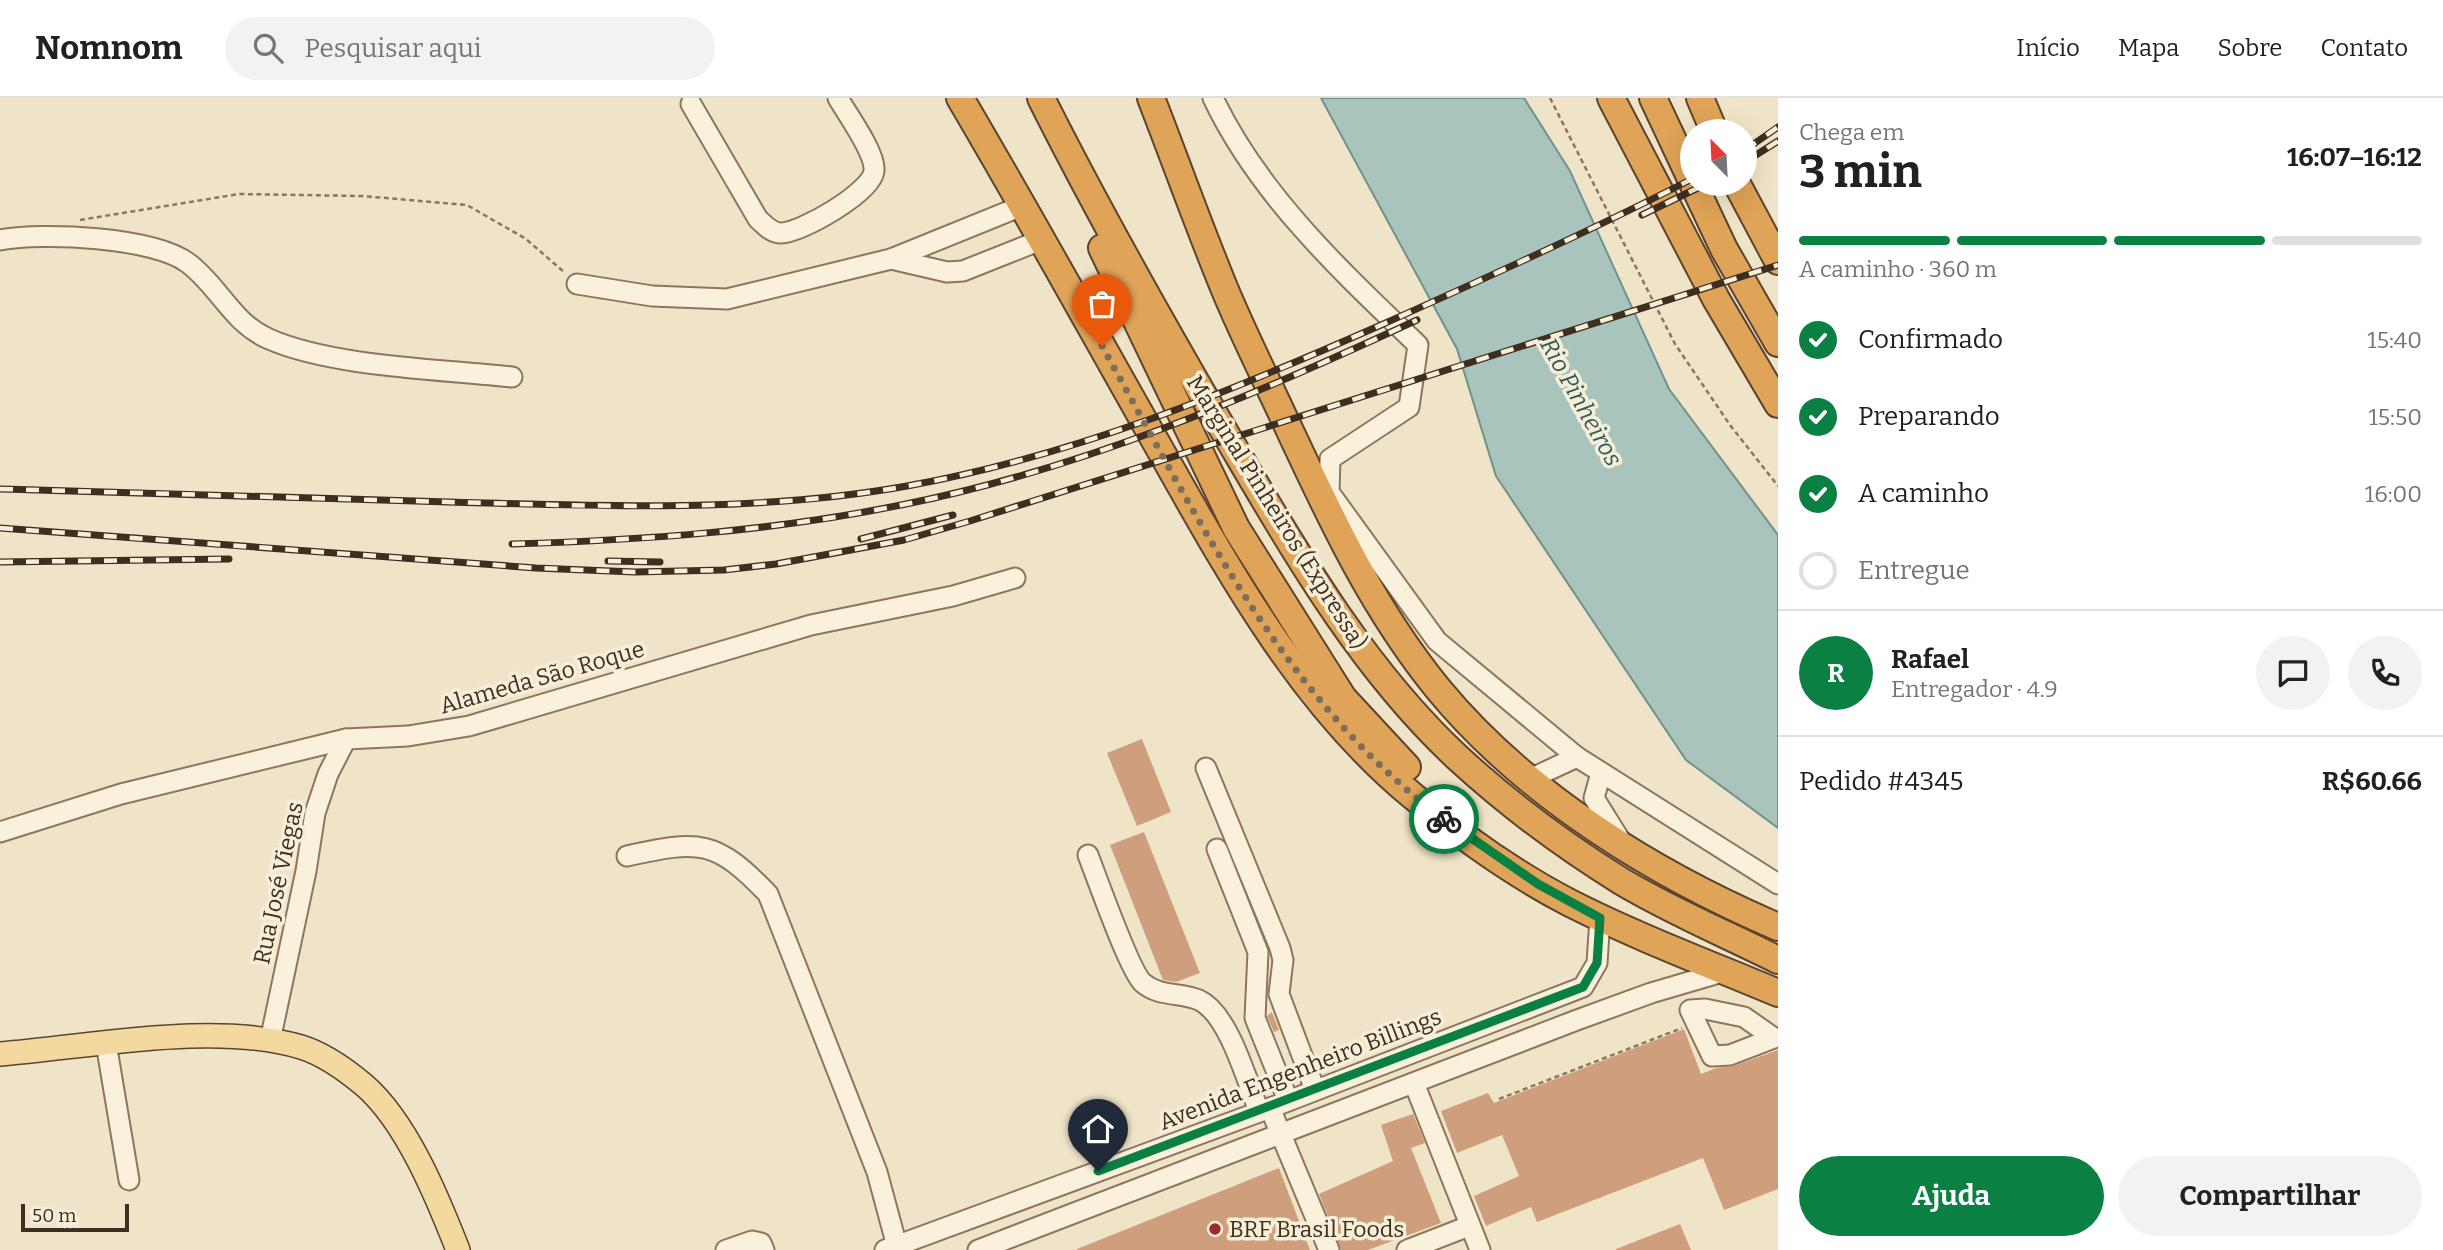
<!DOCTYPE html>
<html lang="pt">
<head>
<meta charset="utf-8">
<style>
  body { margin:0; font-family:Bitter,serif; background:#f2f2f2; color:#202124; height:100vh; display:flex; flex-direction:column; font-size:26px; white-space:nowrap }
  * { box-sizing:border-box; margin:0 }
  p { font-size:23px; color:#757577 }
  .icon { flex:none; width:38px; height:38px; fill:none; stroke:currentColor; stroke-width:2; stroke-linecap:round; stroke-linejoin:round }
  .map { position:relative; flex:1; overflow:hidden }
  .panel { display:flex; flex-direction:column; background:#fff; width:665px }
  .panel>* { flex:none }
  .needle { width:46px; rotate:336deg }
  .tools { position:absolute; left:1680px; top:21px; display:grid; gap:14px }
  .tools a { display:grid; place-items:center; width:77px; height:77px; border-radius:50%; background:#fff; box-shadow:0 7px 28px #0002; font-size:35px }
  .scale { position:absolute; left:21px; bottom:18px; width:108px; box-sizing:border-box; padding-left:7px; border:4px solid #3d2e20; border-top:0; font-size:19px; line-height:24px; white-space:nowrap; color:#3d2e20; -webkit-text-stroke:5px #f7eed8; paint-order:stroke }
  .pin { position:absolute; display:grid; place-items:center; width:60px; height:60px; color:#fff; margin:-72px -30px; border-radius:50% 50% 50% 0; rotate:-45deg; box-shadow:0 0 7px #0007 }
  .pin .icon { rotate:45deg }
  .courier { position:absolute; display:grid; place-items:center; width:70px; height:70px; margin:-35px; border:5px solid #0b8043; border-radius:50%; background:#fff; color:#222; box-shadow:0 2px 9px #0007 }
  .summary em { font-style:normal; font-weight:700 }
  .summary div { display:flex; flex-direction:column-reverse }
  .summary { display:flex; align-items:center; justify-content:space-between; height:119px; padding:0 21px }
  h1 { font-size:46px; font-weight:700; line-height:52px }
  .bar { display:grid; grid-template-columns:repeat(4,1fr); gap:10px 7px; align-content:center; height:84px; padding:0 21px }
  .bar i { height:9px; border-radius:5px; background:#e0e0e0 }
  .bar .current { background:#0b8043 }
  .bar p { grid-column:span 4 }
  .line { display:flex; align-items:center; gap:18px; padding:0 21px; border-top:2px solid #e0e0e0 }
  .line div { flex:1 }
  .round { display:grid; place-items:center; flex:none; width:74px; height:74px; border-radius:37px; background:#f2f2f2 }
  ol { padding:0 21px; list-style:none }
  li { display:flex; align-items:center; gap:21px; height:77px }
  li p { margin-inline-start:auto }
  li .icon { padding:7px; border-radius:50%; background:#0b8043; color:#fff; stroke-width:4 }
  li:last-child { color:#757577 }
  li i { width:38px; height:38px; border:4px solid #e0e0e0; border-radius:50% }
  .cta { display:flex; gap:14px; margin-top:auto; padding:14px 21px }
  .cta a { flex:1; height:80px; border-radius:42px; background:#0b8043; color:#fff; font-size:28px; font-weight:700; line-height:80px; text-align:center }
  .cta a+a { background:#f2f2f2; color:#202124 }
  header { display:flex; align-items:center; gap:42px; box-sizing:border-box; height:98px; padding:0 35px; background:#fff; border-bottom:2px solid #e0e0e0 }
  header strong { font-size:33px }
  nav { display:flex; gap:38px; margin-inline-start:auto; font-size:24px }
  .search { width:490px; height:63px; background:#f2f2f2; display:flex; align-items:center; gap:18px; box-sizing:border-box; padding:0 24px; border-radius:38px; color:#757577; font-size:26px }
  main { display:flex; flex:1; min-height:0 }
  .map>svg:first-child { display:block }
  .water { fill:#a9c4bc; stroke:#6f938a; stroke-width:2 }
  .building { fill:#cf9f7d }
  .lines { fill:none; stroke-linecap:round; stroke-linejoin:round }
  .minor-casing { stroke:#8d765c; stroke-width:23 }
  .major-casing { stroke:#5b4430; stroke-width:26 }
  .highway-casing { stroke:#5b4430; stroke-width:30 }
  .path { stroke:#8d765c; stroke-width:2.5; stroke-dasharray:5 3.5; stroke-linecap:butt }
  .minor { stroke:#faf1dc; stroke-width:19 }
  .major { stroke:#f3d9a0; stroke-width:23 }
  .highway { stroke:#e0a458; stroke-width:26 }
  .rail-casing { stroke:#3d2e20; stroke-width:7 }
  .rail { stroke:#f7eed8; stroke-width:4.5; stroke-dasharray:13; stroke-linecap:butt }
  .done { stroke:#7c6e5b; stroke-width:7; stroke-dasharray:0 12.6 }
  .route { stroke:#0b8043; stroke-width:9 }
  .poi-dot { fill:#9e2a2b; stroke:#f7eed8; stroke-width:2.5 }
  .labels { text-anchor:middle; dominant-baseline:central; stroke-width:7; stroke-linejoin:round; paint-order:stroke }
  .street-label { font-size:23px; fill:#3d2e20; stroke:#f7eed8 }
  .poi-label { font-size:23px; fill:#3d2e20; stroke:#f7eed8; text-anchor:start }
  .water-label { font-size:24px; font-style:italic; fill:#2f5d5a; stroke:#f7eed8 }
</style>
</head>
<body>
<header>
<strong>Nomnom</strong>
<div class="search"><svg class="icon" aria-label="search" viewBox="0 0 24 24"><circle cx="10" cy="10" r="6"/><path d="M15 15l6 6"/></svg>Pesquisar aqui</div>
<nav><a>Início</a><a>Mapa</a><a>Sobre</a><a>Contato</a></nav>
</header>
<main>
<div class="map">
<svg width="1778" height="1152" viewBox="0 0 1778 1152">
  <rect width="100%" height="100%" fill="#f0e4c8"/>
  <polygon class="water" points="1321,0 1524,0 1570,73 1669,291 1778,437 1778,730 1686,662 1496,378 1457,251"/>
  <g class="building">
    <polygon points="1142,641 1171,714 1137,728 1107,655"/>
    <polygon points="1144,734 1200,875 1176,884 1163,882 1110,747"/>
    <polygon points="1272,914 1279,932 1274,934 1267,918"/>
    <polygon points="1684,931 1701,976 1716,970 1734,968 1778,952 1778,1091 1724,1112 1703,1060 1537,1124 1531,1109 1486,1128 1474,1098 1519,1078 1502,1037 1457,1055 1441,1013 1488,995 1494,1005"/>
    <polygon points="1413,1016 1425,1045 1411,1050 1441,1125 1368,1152 1341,1152 1319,1096 1393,1063 1381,1027"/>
    <polygon points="1279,1070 1310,1152 1077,1152 1077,1151"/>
    <polygon points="1680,1126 1691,1152 1616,1152 1616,1151"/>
  </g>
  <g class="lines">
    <defs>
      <g id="minor">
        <path d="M1213,0c46,97 128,173 205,247l-9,62 -79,52 -1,33 108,149 140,116 201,127"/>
        <path d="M691,6l67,115c7,6 13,14 23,14 20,0 91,-41 93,-62 2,-18 -27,-57 -36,-73"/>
        <path d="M0,142c43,-8 153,-3 188,23 31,23 44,60 81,76 64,28 172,30 243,38"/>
        <polyline points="891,161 947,174 963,173 1041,142"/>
        <polyline points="577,186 652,198 727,201 891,161 1022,108"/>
        <polyline points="1206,670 1280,850 1283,862 1279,896 1315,992"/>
        <polyline points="1601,675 1594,700 1622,745"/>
        <polyline points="1530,681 1577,659"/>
        <polyline points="0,734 121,696 346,641 408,638 469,628 811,527 953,498 1015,480"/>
        <polyline points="1217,751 1258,854 1255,920 1288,1002"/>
        <path d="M1088,757c9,23 42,117 55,128 16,14 38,9 56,17 30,14 48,82 60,111"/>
        <path d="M627,758c73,-16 88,-17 141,38l109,278 21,78"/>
        <polygon points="1705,911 1744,919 1774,940 1730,957 1712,958 1690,912"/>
        <polyline points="270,943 306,773 315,715 328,676 346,641"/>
        <polyline points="106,945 129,1082"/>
        <polyline points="1414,985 1480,1152"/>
        <polyline points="1270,1010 1329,1152"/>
        <polyline points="726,1152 752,1143 761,1145 764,1152"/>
        <polyline points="885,1152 1270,1010 1583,889 1597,865 1600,820"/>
        <polyline points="978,1152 1577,922 1651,895 1726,873"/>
        <polyline points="1407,1152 1469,1128"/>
      </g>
      <path id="major" d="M0,956c90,-7 214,-33 301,-7 23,7 45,23 63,38 43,37 74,114 94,165"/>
      <g id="highway">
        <path d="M960,0c66,112 129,226 193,339 72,127 146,266 261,360 47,39 102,78 156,106 67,34 139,61 208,90"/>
        <path d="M1041,0c57,114 119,223 183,333 68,115 135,235 234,327 50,46 105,87 163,123 50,30 105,53 157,79"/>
        <path d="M1151,0c25,64 48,129 74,192 20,48 44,95 66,143 42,90 84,179 148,257 87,105 215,184 339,237"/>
        <polyline points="1611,0 1716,201 1778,306"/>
        <polyline points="1653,0 1724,151 1778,245"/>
        <polyline points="1700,0 1714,33"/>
        <polyline points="1737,86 1778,163"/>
        <polyline points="1102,150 1236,430 1343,600 1407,669"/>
      </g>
    </defs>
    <use href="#minor" class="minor-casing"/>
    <use href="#major" class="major-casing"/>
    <use href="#highway" class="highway-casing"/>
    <g class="path">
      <polyline points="1550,0 1675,246 1730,327 1778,388"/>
      <polyline points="80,122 239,96 362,98 467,107 526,141 564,174"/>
      <polyline points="1499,1001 1682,930"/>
    </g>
    <use href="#minor" class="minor"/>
    <use href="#major" class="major"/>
    <use href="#highway" class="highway"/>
    <defs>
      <g id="rail">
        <polyline points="1745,52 1778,29"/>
        <polyline points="1745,64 1778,43"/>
        <polyline points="1642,117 1706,86"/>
        <path d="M0,391c150,4 300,9 449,13 153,4 307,11 458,-16 166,-30 320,-93 474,-161 105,-47 209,-94 311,-146"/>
        <polyline points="0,430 536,470 635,474 724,472 776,466 904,442 970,423 1778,167"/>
        <polyline points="861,441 953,417"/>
        <path d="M512,446c132,-4 264,-13 394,-40 178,-36 347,-108 511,-184"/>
        <polyline points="608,463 660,464"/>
        <polyline points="0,464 229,461"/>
      </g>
    </defs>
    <use href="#rail" class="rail-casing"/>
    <use href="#rail" class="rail"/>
  </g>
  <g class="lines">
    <path class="done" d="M1102,248c94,168 183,357 342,473"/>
    <polyline class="route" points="1098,1073 1583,889 1597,865 1600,820 1538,786 1444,721"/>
  </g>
  <circle class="poi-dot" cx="1215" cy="1131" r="7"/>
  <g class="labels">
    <g class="street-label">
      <text transform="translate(1277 414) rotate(58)">Marginal Pinheiros (Expressa)</text>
      <text transform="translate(542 579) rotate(-16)">Alameda São Roque</text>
      <text transform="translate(278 785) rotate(-78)">Rua José Viegas</text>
      <text transform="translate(1300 971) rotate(-21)">Avenida Engenheiro Billings</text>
    </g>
    <g class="poi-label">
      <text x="1229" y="1131">BRF Brasil Foods</text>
    </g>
    <g class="water-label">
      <text transform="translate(1581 304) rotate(61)">Rio Pinheiros</text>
    </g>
  </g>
</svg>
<div class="tools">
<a><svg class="needle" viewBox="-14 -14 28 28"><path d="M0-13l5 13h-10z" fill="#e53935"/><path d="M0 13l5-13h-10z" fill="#757577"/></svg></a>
</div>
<div class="scale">50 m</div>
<div class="pin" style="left:1102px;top:248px;background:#ea580c"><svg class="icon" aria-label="bag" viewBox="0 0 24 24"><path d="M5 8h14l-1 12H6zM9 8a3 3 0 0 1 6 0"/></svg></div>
<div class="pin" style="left:1098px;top:1073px;background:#1f2937"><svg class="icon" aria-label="home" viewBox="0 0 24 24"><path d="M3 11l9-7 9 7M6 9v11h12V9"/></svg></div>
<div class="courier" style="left:1444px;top:721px"><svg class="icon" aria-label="bike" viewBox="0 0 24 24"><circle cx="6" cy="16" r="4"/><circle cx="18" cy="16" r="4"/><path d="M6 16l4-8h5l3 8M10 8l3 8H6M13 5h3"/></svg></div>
</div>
<section class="panel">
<div class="summary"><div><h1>3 min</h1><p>Chega em</p></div><em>16:07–16:12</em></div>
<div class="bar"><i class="current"></i><i class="current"></i><i class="current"></i><i></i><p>A caminho · 360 m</p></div>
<ol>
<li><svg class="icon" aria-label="check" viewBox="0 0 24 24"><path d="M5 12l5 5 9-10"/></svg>Confirmado<p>15:40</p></li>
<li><svg class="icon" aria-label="check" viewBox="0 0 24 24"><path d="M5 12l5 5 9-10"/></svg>Preparando<p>15:50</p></li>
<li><svg class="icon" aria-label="check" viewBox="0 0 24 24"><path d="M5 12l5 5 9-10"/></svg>A caminho<p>16:00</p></li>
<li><i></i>Entregue</li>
</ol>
<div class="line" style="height:126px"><b class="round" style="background:#0b8043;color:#fff">R</b><div><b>Rafael</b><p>Entregador · 4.9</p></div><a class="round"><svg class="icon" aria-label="chat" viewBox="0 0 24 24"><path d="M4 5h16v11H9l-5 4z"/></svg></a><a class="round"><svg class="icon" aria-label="phone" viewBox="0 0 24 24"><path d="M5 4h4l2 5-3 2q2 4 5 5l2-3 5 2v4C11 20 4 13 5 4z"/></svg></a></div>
<div class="line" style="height:91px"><div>Pedido #4345</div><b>R$60.66</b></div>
<div class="cta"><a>Ajuda</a><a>Compartilhar</a></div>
</section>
</main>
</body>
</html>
